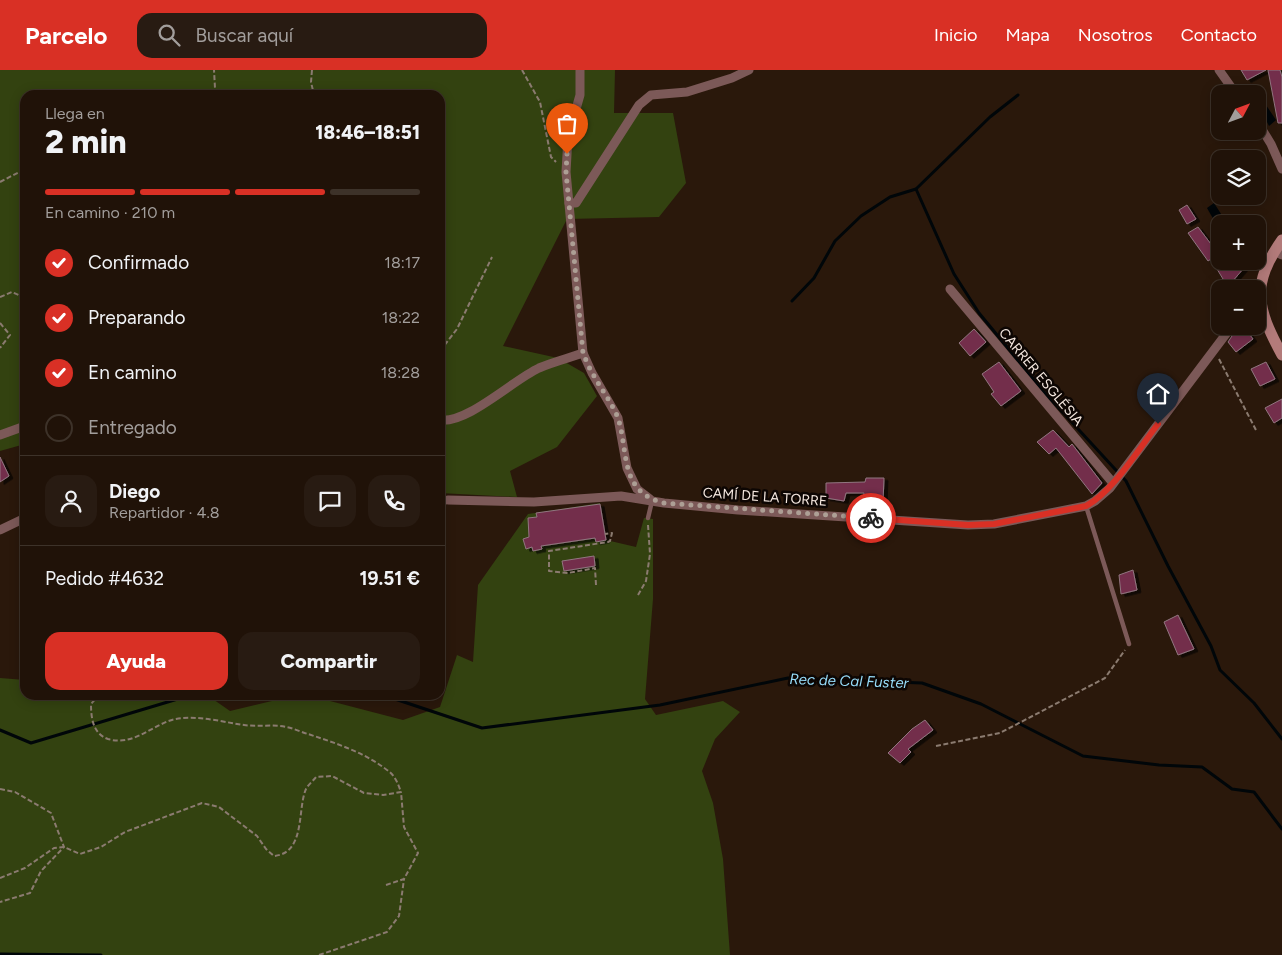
<!DOCTYPE html>
<html lang="es">
<head>
<meta charset="utf-8">
<style>
  body { margin:0; font-family:Figtree,sans-serif; background:#281b12; color:#f1f3f6; height:100vh; display:flex; flex-direction:column; font-size:19px; white-space:nowrap }
  * { box-sizing:border-box; margin:0 }
  p { font-size:16px; color:#a29e9c }
  .icon { flex:none; width:28px; height:28px; fill:none; stroke:currentColor; stroke-width:2; stroke-linecap:round; stroke-linejoin:round }
  .map { position:relative; flex:1; overflow:hidden }
  .drawer { position:absolute; left:20px; top:20px; width:425px; height:610px; display:flex; flex-direction:column; background:#201208; border-radius:15px; box-shadow:0 2px 12px #0003,0 0 0 1px #3d3229 }
  .drawer>* { flex:none }
  .needle { width:32px; rotate:49deg }
  .controls { position:absolute; left:1211px; top:15px; display:grid; gap:10px }
  .controls a { display:grid; place-items:center; width:55px; height:55px; border-radius:10px; background:#201208; box-shadow:0 2px 12px #0003,0 0 0 1px #3d3229; font-size:25px }
  .pin { position:absolute; display:grid; place-items:center; width:42px; height:42px; color:#fff; margin:-51px -21px; border-radius:50% 50% 50% 0; rotate:-45deg; box-shadow:0 0 5px #0007 }
  .pin .icon { rotate:45deg }
  .courier { position:absolute; display:grid; place-items:center; width:50px; height:50px; margin:-25px; border:4px solid #d93025; border-radius:50%; background:#fff; color:#222; box-shadow:0 1px 6px #0007 }
  .headline em { font-style:normal; font-weight:800 }
  .headline div { display:flex; flex-direction:column-reverse }
  .headline { display:flex; align-items:center; justify-content:space-between; height:85px; padding:0 25px }
  h1 { font-size:32px; font-weight:800; line-height:38px }
  .bar { display:grid; grid-template-columns:repeat(4,1fr); gap:8px 5px; align-content:center; height:60px; padding:0 25px }
  .bar i { height:6px; border-radius:4px; background:#3d3229 }
  .bar .selected { background:#d93025 }
  .bar p { grid-column:span 4 }
  .line { display:flex; align-items:center; gap:12px; padding:0 25px; border-top:1px solid #3d3229 }
  .line div { flex:1 }
  .round { display:grid; place-items:center; flex:none; width:52px; height:52px; border-radius:15px; background:#281b12 }
  ol { padding:0 25px; list-style:none }
  li { display:flex; align-items:center; gap:15px; height:55px }
  li p { margin-inline-start:auto }
  li .icon { padding:5px; border-radius:50%; background:#d93025; color:#fff; stroke-width:4 }
  li:last-child { color:#a29e9c }
  li i { width:28px; height:28px; border:2px solid #3d3229; border-radius:50% }
  .primary-button { display:flex; gap:10px; margin-top:auto; padding:10px 25px }
  .primary-button a { flex:1; height:58px; border-radius:15px; background:#d93025; color:#fff; font-size:20px; font-weight:800; line-height:58px; text-align:center }
  .primary-button a+a { background:#281b12; color:#f1f3f6 }
  header { display:flex; align-items:center; gap:30px; box-sizing:border-box; height:70px; padding:0 25px; background:#d93025; color:#fff }
  header strong { font-size:24px }
  nav { display:flex; gap:28px; margin-inline-start:auto; font-size:18px }
  .search { width:350px; height:45px; background:#281b12; display:flex; align-items:center; gap:12px; box-sizing:border-box; padding:0 18px; border-radius:15px; color:#a29e9c; font-size:19px }
  .map>svg:first-child { display:block }
  .green { fill:#334210 }
  .water { fill:#000609 }
  .lines { fill:none; stroke-linecap:round; stroke-linejoin:round }
  .stream { stroke:#000609; stroke-width:3 }
  .building { fill:#732e4c; stroke:#917680; filter:url(#shadow) }
  .path { stroke:#8b7b70; stroke-width:2; stroke-dasharray:5 2.5; stroke-linecap:butt }
  .lane { stroke:#7c5958; stroke-width:4.5 }
  .street { stroke:#7c5958; stroke-width:9 }
  .secondary { stroke:#b37b7a; stroke-width:11 }
  .done { stroke:#ad9f95; stroke-width:5; stroke-dasharray:0 9 }
  .route { stroke:#d93025; stroke-width:6 }
  .labels { text-anchor:middle; dominant-baseline:central; stroke-width:5; stroke-linejoin:round; paint-order:stroke }
  .street-label { font-size:14px; fill:#f4e7df; stroke:#0d0603 }
  .water-label { font-size:15px; font-style:italic; fill:#96dbf8; stroke:#0d0603 }
</style>
</head>
<body>
<header>
<strong>Parcelo</strong>
<div class="search"><svg class="icon" aria-label="search" viewBox="0 0 24 24"><circle cx="10" cy="10" r="6"/><path d="M15 15l6 6"/></svg>Buscar aquí</div>
<nav><a>Inicio</a><a>Mapa</a><a>Nosotros</a><a>Contacto</a></nav>
</header>
<div class="map">
<svg width="1282" height="885" viewBox="0 0 1282 885">
  <defs>
    <filter id="shadow"><feDropShadow dx="4" dy="2.5" stdDeviation="0" flood-color="#0009"/></filter>
  </defs>
  <rect width="100%" height="100%" fill="#2a180b"/>
  <g class="green">
    <polygon points="0,0 615,0 614,43 673,43 686,113 659,147 567,149 503,276 558,288 584,303 597,326 557,377 510,401 517,427 440,423 440,25 25,25 25,374 0,381"/>
    <polygon points="600,433 606,470 636,477 644,448 653,449 653,529 645,629 656,645 723,631 740,642 715,669 702,701 713,733 723,789 730,885 0,885 0,608 25,610 25,625 207,625 230,641 297,625 307,625 403,650 440,637 457,585 473,592 478,515 528,444"/>
  </g>
  <g class="water">
    <polygon points="1266,35 1276,50 1269,56 1261,40"/>
    <polygon points="1214,133 1223,147 1215,152 1207,138"/>
  </g>
  <g class="lines">
    <g class="stream">
      <polyline points="916,119 954,204 979,243 1044,322 1126,411 1168,496 1211,576 1220,600 1254,633 1282,669"/>
      <polyline points="792,231 814,208 835,171 861,146 890,127 916,119 990,47 1018,25"/>
      <polyline points="383,625 482,658 660,635 788,608 922,613 981,634 1083,686 1159,695 1202,697 1232,719 1254,722 1282,759"/>
      <polyline points="0,660 31,673 191,625"/>
      <polyline points="0,884 101,885"/>
    </g>
  </g>
  <g class="building">
    <polygon points="1241,0 1266,0 1247,10"/>
    <polygon points="1268,0 1280,0 1282,7 1282,53 1278,53"/>
    <polygon points="1187,135 1196,149 1187,154 1179,140"/>
    <polygon points="1198,157 1220,186 1220,191 1250,191 1231,213 1240,219 1217,219 1223,209 1211,189 1208,191 1188,163"/>
    <polygon points="1243,256 1253,269 1236,282 1228,272 1234,263"/>
    <polygon points="974,259 986,272 970,286 959,273"/>
    <polygon points="999,292 1021,321 1001,336 991,324 994,322 982,304"/>
    <polygon points="1266,292 1275,309 1260,316 1251,299"/>
    <polygon points="1282,329 1282,348 1274,353 1265,338"/>
    <polygon points="1053,360 1069,377 1072,374 1102,413 1092,424 1056,378 1049,384 1037,372"/>
    <polygon points="0,387 9,406 0,412"/>
    <polygon points="866,408 884,408 883,432 863,431 864,423 846,423 844,431 826,428 826,413 865,412"/>
    <polygon points="600,434 606,470 596,472 595,468 541,476 542,479 533,481 532,477 526,479 523,469 529,467 528,448 537,447 536,443"/>
    <polygon points="594,486 595,496 564,501 562,491"/>
    <polygon points="1133,500 1137,520 1121,524 1119,505"/>
    <polygon points="1178,545 1194,579 1178,585 1164,552"/>
    <polygon points="925,650 933,660 908,679 911,682 900,693 888,683 912,659"/>
  </g>
  <g class="lines">
    <g class="path">
      <polyline points="312,0 311,12 314,25"/>
      <polyline points="522,0 540,32 551,87 556,92"/>
      <polyline points="214,25 215,18 214,0"/>
      <polyline points="0,112 25,99"/>
      <polyline points="0,227 12,222 25,228"/>
      <polyline points="0,253 10,265 0,278"/>
      <polyline points="440,281 457,259 492,187"/>
      <polyline points="1219,289 1257,362"/>
      <polyline points="596,515 595,498 568,503 549,501 549,481 608,472 610,471 612,463 605,464"/>
      <polyline points="638,525 646,511 650,484 648,455"/>
      <polyline points="936,676 1000,663 1105,608 1125,580"/>
      <polyline points="0,719 15,722 51,743 64,777 41,801 30,823 0,832"/>
      <path d="M0,808l25,-10 29,-20 10,-1 16,7 21,-7 24,-15 77,-29 17,4 38,29 9,13 8,7c32,-3 23,-47 32,-67 2,-4 7,-8 10,-12l16,-1 32,17 19,2 18,-3c-3,-8 -6,-17 -14,-22 -23,-18 -52,-27 -79,-36 -7,-2 -15,-6 -22,-7 -13,-3 -28,0 -42,-2 -22,-3 -45,-10 -68,-6 -22,4 -42,28 -68,20 -15,-5 -17,-21 -17,-35l8,-9"/>
      <polyline points="386,815 404,809 418,783 404,757 401,722"/>
      <polyline points="319,885 387,862 399,846 404,809"/>
    </g>
    <g class="lane">
      <polyline points="1086,436 1129,574"/>
      <polyline points="440,437 448,430"/>
      <polyline points="648,448 652,431"/>
    </g>
    <g class="street">
      <polyline points="580,0 580,25 568,67 566,102 583,283 592,303 618,348 627,398 637,419 650,429"/>
      <polyline points="1219,0 1236,24"/>
      <polyline points="1258,53 1271,74 1282,99"/>
      <polyline points="569,133 576,133 639,35 651,25 687,22 732,8 749,0"/>
      <polyline points="1280,184 1282,185"/>
      <polyline points="950,219 1113,413"/>
      <path d="M440,350c27,4 73,-40 99,-52 14,-6 30,-10 44,-15"/>
      <polyline points="0,365 25,356"/>
      <polyline points="448,430 534,432 621,426 664,433 738,440 968,455 994,454 1086,436 1095,431 1110,418 1232,256"/>
      <polyline points="0,460 25,448"/>
    </g>
    <path class="secondary" d="M1282,170c-32,46 -25,68 0,115"/>
  </g>
  <g class="lines">
    <path class="done" d="M567,84l-1,18 17,181c3,7 6,15 10,21 8,15 19,29 25,44 11,35 1,74 46,85l207,15"/>
    <path class="route" d="M871,448l97,7 26,-1 92,-18c26,-13 54,-59 72,-82"/>
  </g>
  <g class="labels">
    <g class="street-label">
      <text transform="translate(1041 307) rotate(50)">CARRER ESGLÉSIA</text>
      <text transform="translate(765 427) rotate(4)">CAMÍ DE LA TORRE</text>
    </g>
    <g class="water-label">
      <text transform="translate(849 611) rotate(2)">Rec de Cal Fuster</text>
    </g>
  </g>
</svg>
<div class="controls">
<a><svg class="needle" viewBox="-14 -14 28 28"><path d="M0-13l5 13h-10z" fill="#e53935"/><path d="M0 13l5-13h-10z" fill="#a29e9c"/></svg></a>
<a><svg class="icon" aria-label="layers" viewBox="0 0 24 24"><path d="M12 4l9 5-9 5-9-5zM3 14l9 5 9-5"/></svg></a>
<a>+</a>
<a>−</a>
</div>
<div class="pin" style="left:567px;top:84px;background:#ea580c"><svg class="icon" aria-label="bag" viewBox="0 0 24 24"><path d="M5 8h14l-1 12H6zM9 8a3 3 0 0 1 6 0"/></svg></div>
<div class="pin" style="left:1158px;top:354px;background:#1f2937"><svg class="icon" aria-label="home" viewBox="0 0 24 24"><path d="M3 11l9-7 9 7M6 9v11h12V9"/></svg></div>
<div class="courier" style="left:871px;top:448px"><svg class="icon" aria-label="bike" viewBox="0 0 24 24"><circle cx="6" cy="16" r="4"/><circle cx="18" cy="16" r="4"/><path d="M6 16l4-8h5l3 8M10 8l3 8H6M13 5h3"/></svg></div>
<section class="drawer">
<div class="headline"><div><h1>2 min</h1><p>Llega en</p></div><em>18:46–18:51</em></div>
<div class="bar"><i class="selected"></i><i class="selected"></i><i class="selected"></i><i></i><p>En camino · 210 m</p></div>
<ol>
<li><svg class="icon" aria-label="check" viewBox="0 0 24 24"><path d="M5 12l5 5 9-10"/></svg>Confirmado<p>18:17</p></li>
<li><svg class="icon" aria-label="check" viewBox="0 0 24 24"><path d="M5 12l5 5 9-10"/></svg>Preparando<p>18:22</p></li>
<li><svg class="icon" aria-label="check" viewBox="0 0 24 24"><path d="M5 12l5 5 9-10"/></svg>En camino<p>18:28</p></li>
<li><i></i>Entregado</li>
</ol>
<div class="line" style="height:90px"><a class="round"><svg class="icon" aria-label="person" viewBox="0 0 24 24"><circle cx="12" cy="8" r="4"/><path d="M4 21q1-7 8-7t8 7"/></svg></a><div><b>Diego</b><p>Repartidor · 4.8</p></div><a class="round"><svg class="icon" aria-label="chat" viewBox="0 0 24 24"><path d="M4 5h16v11H9l-5 4z"/></svg></a><a class="round"><svg class="icon" aria-label="phone" viewBox="0 0 24 24"><path d="M5 4h4l2 5-3 2q2 4 5 5l2-3 5 2v4C11 20 4 13 5 4z"/></svg></a></div>
<div class="line" style="height:65px"><div>Pedido #4632</div><b>19.51 €</b></div>
<div class="primary-button"><a>Ayuda</a><a>Compartir</a></div>
</section>
</div>
</body>
</html>
